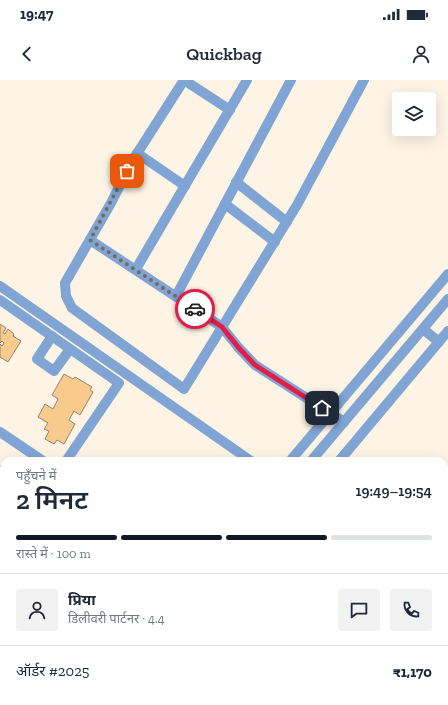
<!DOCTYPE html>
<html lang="hi">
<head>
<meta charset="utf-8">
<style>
  body { margin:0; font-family:"Zilla Slab","Noto Sans Devanagari",serif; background:#f2f2f3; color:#1f2937; height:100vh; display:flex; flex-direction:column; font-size:15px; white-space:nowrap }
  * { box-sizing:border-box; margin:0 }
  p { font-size:13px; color:#747a83 }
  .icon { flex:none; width:22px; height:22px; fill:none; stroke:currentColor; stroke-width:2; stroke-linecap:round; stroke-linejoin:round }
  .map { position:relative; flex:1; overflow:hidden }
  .panel { position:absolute; left:0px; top:377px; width:448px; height:248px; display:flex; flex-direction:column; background:#fff; border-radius:12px 12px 0 0; box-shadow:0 4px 16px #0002 }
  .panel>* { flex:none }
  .buttons { position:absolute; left:392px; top:12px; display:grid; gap:8px }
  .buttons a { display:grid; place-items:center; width:44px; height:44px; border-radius:4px; background:#fff; box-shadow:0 4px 16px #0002; font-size:20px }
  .pin { position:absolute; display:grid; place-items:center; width:34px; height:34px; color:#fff; margin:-17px; border-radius:8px; box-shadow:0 2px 6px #0006 }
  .courier { position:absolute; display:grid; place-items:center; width:40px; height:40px; margin:-20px; border:3px solid #e11d48; border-radius:50%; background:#fff; color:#222; box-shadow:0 1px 5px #0007 }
  .headline em { font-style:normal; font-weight:600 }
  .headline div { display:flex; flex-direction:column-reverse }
  .headline { display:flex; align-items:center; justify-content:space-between; height:68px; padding:0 16px }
  h1 { font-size:26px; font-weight:600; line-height:30px }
  .bar { display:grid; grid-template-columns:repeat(4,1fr); gap:6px 4px; align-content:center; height:48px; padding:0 16px }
  .bar i { height:5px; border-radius:3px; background:#e0e1e3 }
  .bar .active { background:#111827 }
  .bar p { grid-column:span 4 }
  .line { display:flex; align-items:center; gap:10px; padding:0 16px; border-top:1px solid #e0e1e3 }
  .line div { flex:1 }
  .round { display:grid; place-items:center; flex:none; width:42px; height:42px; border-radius:4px; background:#f2f2f3 }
  .status { display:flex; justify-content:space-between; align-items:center; height:28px; padding:0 20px; background:#fff; direction:ltr }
  .status svg { height:11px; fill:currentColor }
  header { display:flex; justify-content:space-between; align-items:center; height:52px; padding:0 16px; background:#fff; font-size:18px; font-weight:600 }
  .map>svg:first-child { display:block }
  .building { fill:#f8cb8c; stroke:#92846f }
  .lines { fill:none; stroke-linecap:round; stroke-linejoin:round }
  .minor { stroke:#80a5d4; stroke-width:10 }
  .done { stroke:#726b61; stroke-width:4; stroke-dasharray:0 7.2 }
  .route { stroke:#e11d48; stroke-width:5 }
</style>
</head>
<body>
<div class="status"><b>19:47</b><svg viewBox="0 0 49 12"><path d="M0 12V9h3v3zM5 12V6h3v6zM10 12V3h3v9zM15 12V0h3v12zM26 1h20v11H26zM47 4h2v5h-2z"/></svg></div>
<header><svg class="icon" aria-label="back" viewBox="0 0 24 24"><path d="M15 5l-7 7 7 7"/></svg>Quickbag<svg class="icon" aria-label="person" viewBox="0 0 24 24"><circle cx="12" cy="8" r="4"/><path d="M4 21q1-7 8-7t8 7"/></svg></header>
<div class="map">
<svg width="448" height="625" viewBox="0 0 448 625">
  <rect width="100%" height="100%" fill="#fdf4e6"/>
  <g class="building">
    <polygon points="0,244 6,248 3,253 5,254 8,249 14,254 13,256 21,261 8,282 0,277 0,264 2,266 4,263 2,261 0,263"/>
    <polygon points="64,294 73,299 75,297 92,307 90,310 93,312 80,335 74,331 69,340 75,344 64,364 57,360 54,364 45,359 49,351 44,349 48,343 38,337 45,324 53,329 58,319 52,315"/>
    <polygon points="0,432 4,435 4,459 0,456"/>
    <polygon points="0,464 4,467 4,484 0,482"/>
  </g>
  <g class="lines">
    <g class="minor">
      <polyline points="184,0 131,83 111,123 65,203 66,216 72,228 184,309 297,125 364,0"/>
      <polyline points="184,0 230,30"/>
      <polyline points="137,73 185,106"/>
      <polyline points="236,102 287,142"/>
      <polyline points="225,124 275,162"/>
      <polyline points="90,160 222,247 238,267 255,285 344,342"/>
      <polyline points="136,189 247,0"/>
      <polyline points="0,206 251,381"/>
      <polyline points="176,216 291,0"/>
      <polyline points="0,220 119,303 66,381"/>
      <polyline points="423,249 439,262"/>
      <polyline points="52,256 37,279 54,291 70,269"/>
      <polyline points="0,352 43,381"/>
      <polyline points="290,381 448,194"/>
      <polyline points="311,381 448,219"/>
      <polyline points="339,381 448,251"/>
      <polyline points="0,390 4,393"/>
      <polyline points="444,459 448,452"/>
      <polyline points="444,485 448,487"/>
      <polyline points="0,507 0,517"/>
      <polyline points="444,509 448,512"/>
      <polyline points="342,621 348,625"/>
      <polyline points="20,625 22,621"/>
      <polyline points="114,625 117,621"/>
      <polyline points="134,625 137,621"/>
      <polyline points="160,625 163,621"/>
      <polyline points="176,625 179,621"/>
    </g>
  </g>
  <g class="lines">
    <polyline class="done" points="127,91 90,160 195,229"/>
    <polyline class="route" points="195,229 222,247 238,267 255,285 322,328"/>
  </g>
</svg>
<div class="buttons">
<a><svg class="icon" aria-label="layers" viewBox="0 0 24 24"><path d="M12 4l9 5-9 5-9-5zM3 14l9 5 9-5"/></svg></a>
</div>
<div class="pin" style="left:127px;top:91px;background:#ea580c"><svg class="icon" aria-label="bag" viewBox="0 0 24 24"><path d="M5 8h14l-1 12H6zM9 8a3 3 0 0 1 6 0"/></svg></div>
<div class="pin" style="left:322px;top:328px;background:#1f2937"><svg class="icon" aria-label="home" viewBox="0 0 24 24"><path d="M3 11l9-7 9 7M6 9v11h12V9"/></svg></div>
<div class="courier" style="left:195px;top:229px"><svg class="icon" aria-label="car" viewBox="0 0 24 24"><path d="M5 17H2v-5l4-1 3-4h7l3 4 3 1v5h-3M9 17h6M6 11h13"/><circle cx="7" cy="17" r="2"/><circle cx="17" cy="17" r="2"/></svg></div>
<section class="panel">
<div class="headline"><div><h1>2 मिनट</h1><p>पहुँचने में</p></div><em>19:49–19:54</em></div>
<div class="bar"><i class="active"></i><i class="active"></i><i class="active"></i><i></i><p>रास्ते में · 100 m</p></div>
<div class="line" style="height:72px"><a class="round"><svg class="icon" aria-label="person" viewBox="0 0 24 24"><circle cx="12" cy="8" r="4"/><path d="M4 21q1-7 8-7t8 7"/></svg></a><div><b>प्रिया</b><p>डिलीवरी पार्टनर · 4.4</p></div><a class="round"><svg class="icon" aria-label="chat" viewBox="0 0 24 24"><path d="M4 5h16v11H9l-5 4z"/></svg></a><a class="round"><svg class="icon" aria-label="phone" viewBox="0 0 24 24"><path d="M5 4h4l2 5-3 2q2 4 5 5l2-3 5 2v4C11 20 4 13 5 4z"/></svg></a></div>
<div class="line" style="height:52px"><div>ऑर्डर #2025</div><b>₹1,170</b></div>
</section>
</div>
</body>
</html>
